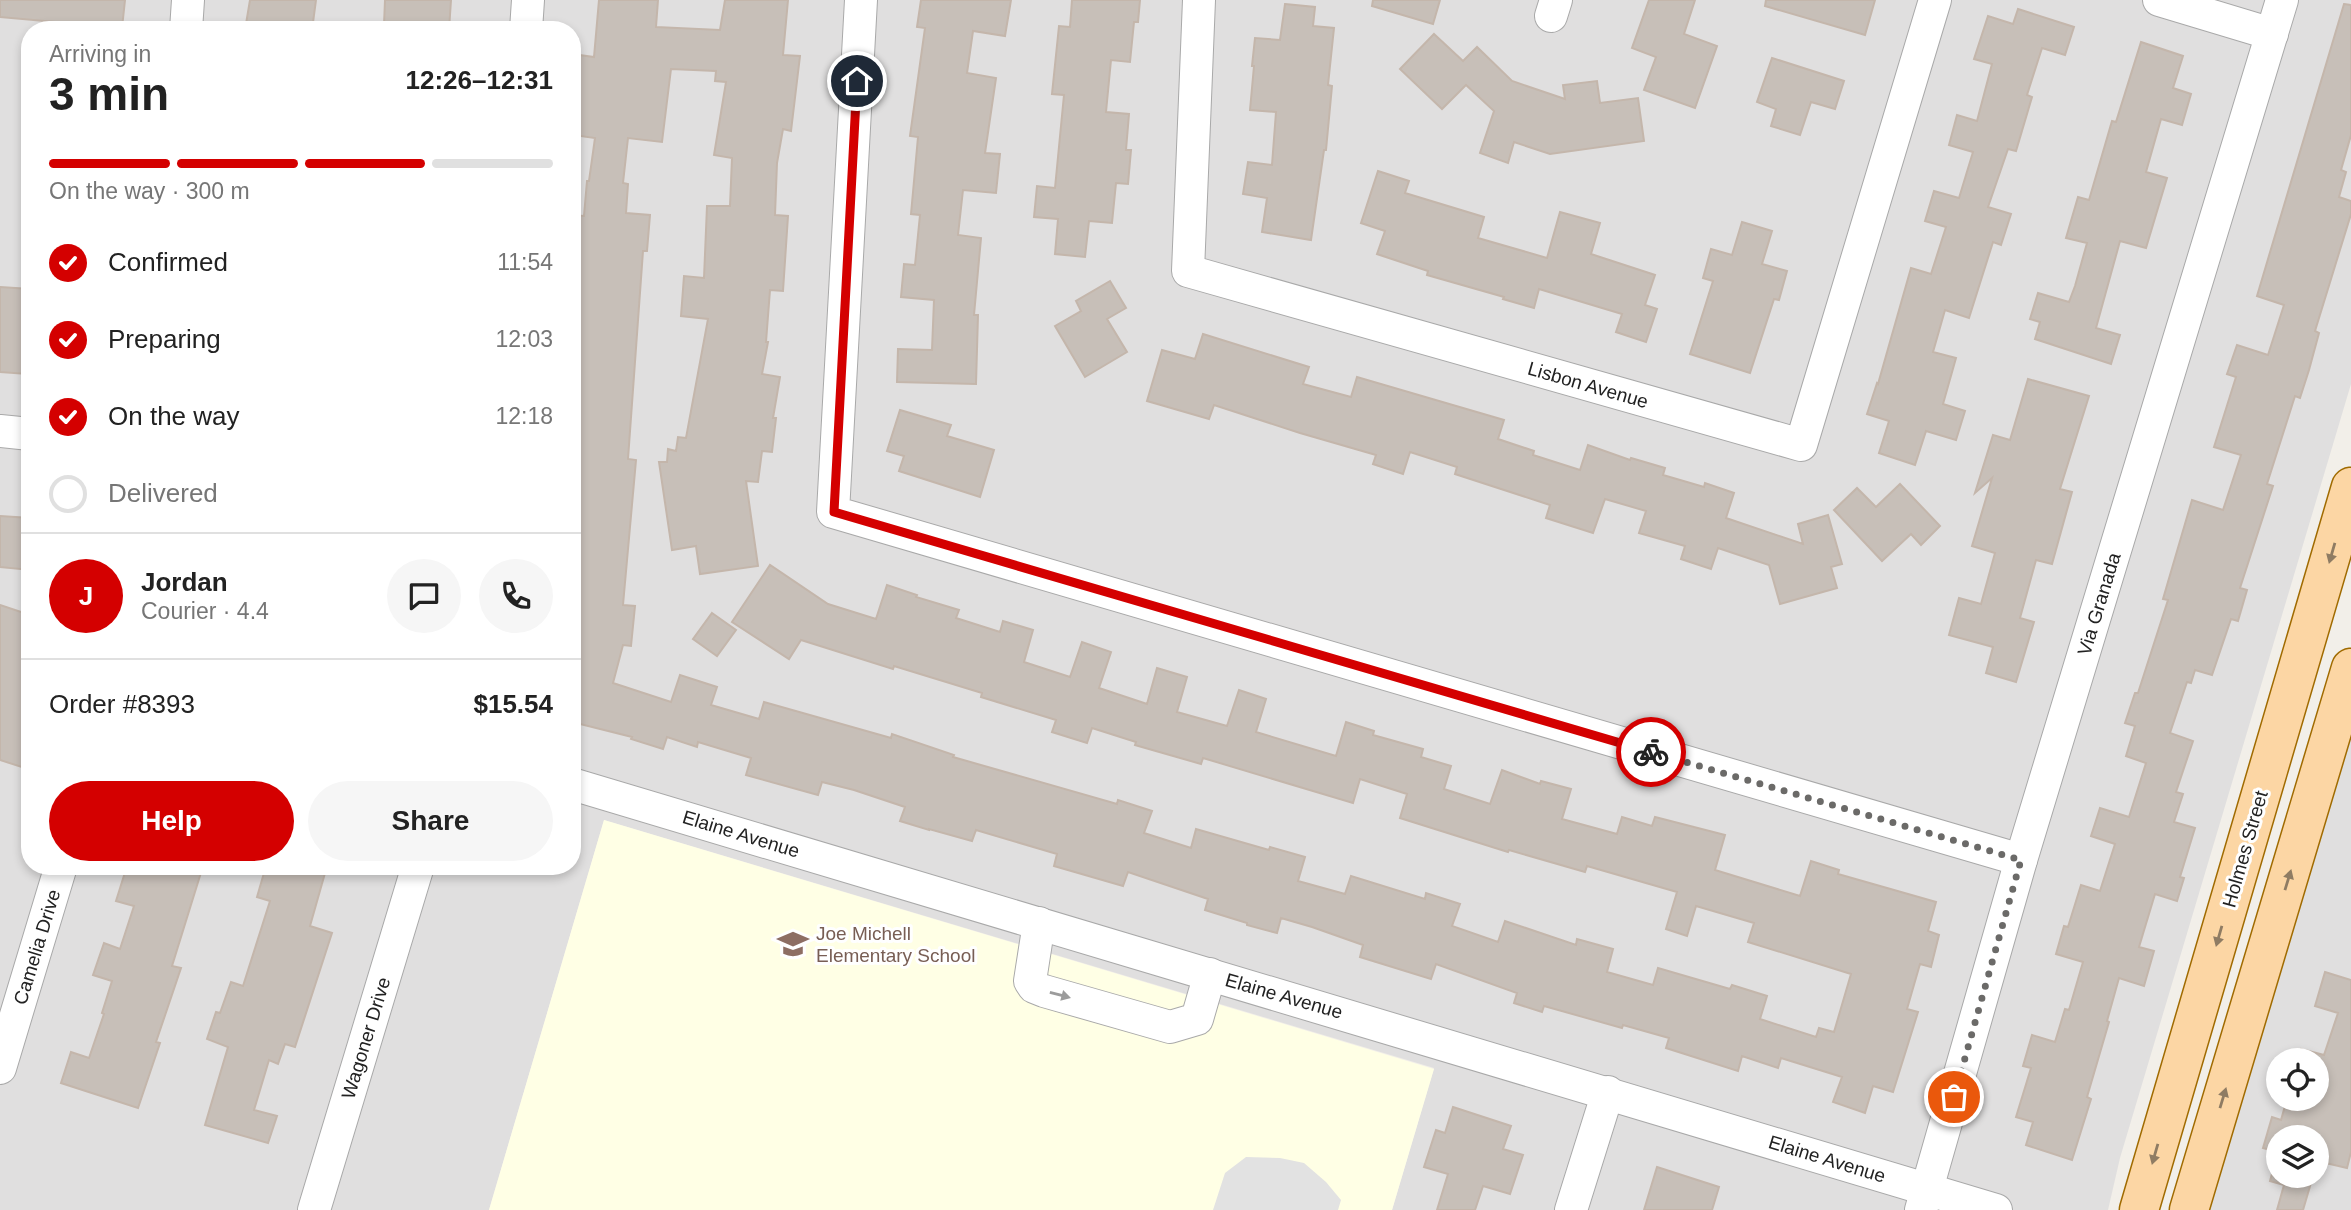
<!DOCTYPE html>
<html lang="en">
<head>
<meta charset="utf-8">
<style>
  body { margin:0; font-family:Helvetica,sans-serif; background:#f6f6f6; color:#222; height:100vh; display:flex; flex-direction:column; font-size:26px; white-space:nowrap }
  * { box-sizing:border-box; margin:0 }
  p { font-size:23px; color:#767676 }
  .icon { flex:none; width:38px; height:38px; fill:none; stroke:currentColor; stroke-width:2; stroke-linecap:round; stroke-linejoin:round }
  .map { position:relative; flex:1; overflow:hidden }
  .details { position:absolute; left:21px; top:21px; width:560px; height:854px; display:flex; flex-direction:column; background:#fff; border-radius:28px; box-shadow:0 4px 10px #0003 }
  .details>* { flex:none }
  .controls { position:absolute; left:2266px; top:1048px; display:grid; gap:14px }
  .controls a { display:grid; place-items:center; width:63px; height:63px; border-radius:50%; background:#fff; box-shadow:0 4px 10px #0003; font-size:35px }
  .pin { position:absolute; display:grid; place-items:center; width:60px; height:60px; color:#fff; margin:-30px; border:4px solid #fff; border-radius:50%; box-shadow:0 2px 7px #0007 }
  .courier { position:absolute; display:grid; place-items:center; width:70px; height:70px; margin:-35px; border:5px solid #d40000; border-radius:50%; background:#fff; color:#222; box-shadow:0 2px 9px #0007 }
  .overview em { font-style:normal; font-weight:700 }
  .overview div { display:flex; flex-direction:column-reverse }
  .overview { display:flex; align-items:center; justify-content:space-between; height:119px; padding:0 28px }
  h1 { font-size:46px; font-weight:700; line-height:52px }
  .bar { display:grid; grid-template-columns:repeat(4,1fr); gap:10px 7px; align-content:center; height:84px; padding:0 28px }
  .bar i { height:9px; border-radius:5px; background:#e0e0e0 }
  .bar .on { background:#d40000 }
  .bar p { grid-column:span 4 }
  .line { display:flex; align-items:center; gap:18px; padding:0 28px; border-top:2px solid #e0e0e0 }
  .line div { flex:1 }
  .round { display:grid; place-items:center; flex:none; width:74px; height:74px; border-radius:37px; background:#f6f6f6 }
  ol { padding:0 28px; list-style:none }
  li { display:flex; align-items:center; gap:21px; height:77px }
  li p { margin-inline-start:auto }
  li .icon { padding:7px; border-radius:50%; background:#d40000; color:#fff; stroke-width:4 }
  li:last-child { color:#767676 }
  li i { width:38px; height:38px; border:4px solid #e0e0e0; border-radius:50% }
  .button { display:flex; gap:14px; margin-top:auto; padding:14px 28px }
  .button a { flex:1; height:80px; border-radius:42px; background:#d40000; color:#fff; font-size:28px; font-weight:700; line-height:80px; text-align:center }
  .button a+a { background:#f6f6f6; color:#222 }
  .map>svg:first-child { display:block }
  .residential { fill:#e0dfdf; fill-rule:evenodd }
  .education { fill:#ffffe5 }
  .parking { fill:#e2e2e2 }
  .building { fill:#c7bfb8; stroke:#c4b6ab; stroke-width:2 }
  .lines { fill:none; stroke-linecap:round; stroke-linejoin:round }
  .minor-casing { stroke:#a9a9a9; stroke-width:34 }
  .major-casing { stroke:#a06b00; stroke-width:41 }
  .minor { stroke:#fff; stroke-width:32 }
  .major { stroke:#fcd6a4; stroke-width:38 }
  .oneway { fill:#8f7c63 }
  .oneway2 { fill:#9c9c9c }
  .done { stroke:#6b6a68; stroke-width:7; stroke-dasharray:0 12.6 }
  .route { stroke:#d40000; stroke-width:9 }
  .labels { text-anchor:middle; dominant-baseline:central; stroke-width:6; stroke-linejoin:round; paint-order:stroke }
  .street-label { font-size:19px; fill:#222; stroke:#fff }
  .education-label { font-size:19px; fill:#785e54; stroke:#fff; text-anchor:start }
</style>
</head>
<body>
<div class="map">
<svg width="2351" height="1210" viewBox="0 0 2351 1210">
  <rect width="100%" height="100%" fill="#f2efe9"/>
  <g class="residential">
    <path d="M0,0h2351v384l-231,774 -12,52h-716l42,-142 -830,-248 -115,390h-489zM30,30h542v836h-542z"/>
    <path d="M2351,720v490h-146zM2278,1060h39v39h-39zM2278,1138h39v38h-39z"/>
  </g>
  <polygon class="education" points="604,820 1434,1069 1392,1210 489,1210"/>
  <polygon class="parking" points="1246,1157 1280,1158 1304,1163 1326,1182 1341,1200 1338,1210 1213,1210 1225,1173"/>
  <g class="building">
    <polygon points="0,0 125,0 122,28 0,17"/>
    <polygon points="250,0 316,0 312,30 288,30 246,24"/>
    <polygon points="385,0 451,0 449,30 420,30 420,28 384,25"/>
    <polygon points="599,0 658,0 656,27 720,30 725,0 788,0 783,55 800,56 791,131 783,129 777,163 775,215 788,216 783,291 770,290 766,342 768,342 762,374 780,377 773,418 776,418 772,452 762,451 758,482 746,481 758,566 700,574 696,546 672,550 659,462 667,462 668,449 676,451 678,437 686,438 708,319 681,316 684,276 704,278 707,206 730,206 732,158 714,155 726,82 715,81 716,71 671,69 662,142 628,138 623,183 628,184 626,213 650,215 647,251 643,251 628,459 636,460 623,605 635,606 631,646 623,645 613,683 671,702 680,675 717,687 711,705 759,719 764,702 891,738 892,734 954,755 953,757 1117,804 1118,800 1152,811 1144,833 1191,848 1196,829 1269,850 1270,847 1305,857 1298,881 1345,894 1351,876 1425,899 1426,893 1460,904 1452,926 1498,942 1505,921 1576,945 1577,939 1613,949 1607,972 1653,985 1658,968 1730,989 1732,985 1767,996 1760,1019 1816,1037 1819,1028 1834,1032 1851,974 1748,942 1754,923 1696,906 1687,936 1666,929 1677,892 1587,866 1585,872 1509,850 1508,852 1400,818 1407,794 1360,779 1353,803 1203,758 1201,764 1135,745 1136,742 1092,728 1087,743 1052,732 1056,720 981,697 982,693 894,666 893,669 801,640 789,659 732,622 770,565 828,604 876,619 887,585 917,595 916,597 959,610 956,618 1000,632 1003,621 1033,630 1024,662 1070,677 1082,642 1111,652 1099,688 1147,704 1157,668 1187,677 1177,712 1227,726 1239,690 1266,699 1256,732 1336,756 1346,722 1374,731 1373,735 1423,749 1421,757 1451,766 1444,789 1490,804 1502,770 1540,784 1541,781 1571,789 1562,819 1617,834 1622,817 1652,826 1655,817 1725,835 1715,870 1800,896 1811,861 1839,870 1838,874 1936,902 1928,931 1939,935 1931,967 1920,964 1907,1009 1918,1012 1893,1092 1873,1086 1865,1113 1833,1102 1842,1077 1781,1058 1778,1068 1742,1056 1738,1071 1666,1048 1669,1038 1623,1025 1622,1028 1544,1006 1542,1012 1514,1003 1517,993 1436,964 1431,979 1360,957 1363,945 1312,927 1281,918 1277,933 1247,925 1247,923 1205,910 1208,899 1128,872 1123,886 1054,866 1057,854 976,830 972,841 929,829 929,830 900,821 905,807 854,790 822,782 818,795 746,775 751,758 698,742 697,747 667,737 663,749 631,739 632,737 572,722 572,376 579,291 572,291 572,215 584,216 587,181 589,181 595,138 573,135 579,87 576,86 579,55 594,57"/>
    <polygon points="921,0 1011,0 1005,36 973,31 967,73 996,78 985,153 1000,154 996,193 963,190 958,235 981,238 974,315 978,315 976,384 897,382 898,349 932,350 934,300 901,297 904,264 915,265 920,215 911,214 918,137 910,136 925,28 917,27"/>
    <polygon points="1072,0 1140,0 1138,22 1134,22 1130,62 1111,60 1106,112 1129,114 1126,150 1131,150 1128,184 1116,183 1112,223 1089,221 1085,257 1055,254 1058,219 1034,217 1037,186 1055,188 1064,95 1052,94 1059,26 1070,27"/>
    <polygon points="1373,0 1440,0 1433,24 1372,6"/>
    <polygon points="1649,0 1695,0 1684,34 1717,46 1695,108 1644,90 1656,57 1632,48"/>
    <polygon points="1766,0 1875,0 1865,35 1765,6"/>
    <polygon points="1285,4 1315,7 1313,26 1334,28 1328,85 1332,86 1326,150 1324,150 1311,240 1262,232 1267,198 1243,194 1248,162 1272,165 1276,112 1250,110 1254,66 1252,66 1255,38 1280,40"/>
    <polygon points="2344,4 2351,5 2351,135 2341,170 2346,172 2339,197 2351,201 2351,214 2315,331 2319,333 2309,370 2300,398 2295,396 2267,484 2273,486 2240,588 2247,590 2238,621 2231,619 2212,675 2195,670 2191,683 2187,682 2170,733 2193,741 2176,792 2183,794 2174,822 2195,828 2180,877 2184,878 2177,901 2155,894 2139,947 2154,951 2144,986 2119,978 2107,1021 2109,1022 2087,1097 2091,1099 2072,1160 2026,1145 2033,1122 2016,1117 2031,1068 2023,1066 2032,1035 2055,1042 2065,1009 2069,1010 2083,962 2056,954 2064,926 2068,927 2081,885 2100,891 2115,844 2091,836 2100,808 2129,817 2146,763 2126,756 2135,726 2125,723 2135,693 2138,693 2168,600 2163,599 2192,500 2223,510 2241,455 2214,447 2236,377 2227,374 2237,345 2268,355 2284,305 2257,296"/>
    <polygon points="2018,9 2074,27 2065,55 2042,48 2027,95 2032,97 2016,151 2008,149 1988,207 2011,214 2001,245 1993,242 1969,318 1945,310 1933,352 1956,358 1943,404 1965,411 1956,440 1926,431 1915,465 1879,453 1889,421 1867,414 1877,383 1878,384 1911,268 1931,274 1946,227 1925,221 1934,191 1959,198 1973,152 1949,145 1957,115 1977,121 1992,64 1974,59 1988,16 2013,24"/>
    <polygon points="1434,34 1463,61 1477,47 1512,81 1565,99 1563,85 1597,81 1600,103 1638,98 1644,141 1550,154 1514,142 1508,163 1480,153 1494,111 1466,85 1442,109 1400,69"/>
    <polygon points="2141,42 2183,56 2173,88 2191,94 2182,125 2161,119 2146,172 2167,178 2146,248 2120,241 2096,328 2120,335 2111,364 2035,339 2040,322 2030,319 2038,293 2069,302 2075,286 2087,243 2066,238 2078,197 2089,200 2112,121 2116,122"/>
    <polygon points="1772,58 1844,81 1835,109 1811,102 1800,135 1771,126 1776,109 1757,102"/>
    <polygon points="1378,171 1409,181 1405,193 1484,217 1478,238 1547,258 1560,212 1600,223 1591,254 1655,275 1645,305 1657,309 1646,342 1616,332 1622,314 1539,289 1534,308 1503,299 1504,297 1427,275 1428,271 1377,254 1385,231 1361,223"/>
    <polygon points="1742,222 1772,231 1762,264 1787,271 1779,300 1774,299 1750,373 1690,354 1713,281 1703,278 1711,249 1732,255"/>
    <polygon points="1110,281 1126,308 1107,319 1127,352 1085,377 1055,326 1081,311 1076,301"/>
    <polygon points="0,287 30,289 30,344 27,374 0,372"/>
    <polygon points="1203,334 1309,367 1303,384 1351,397 1357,377 1504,420 1498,439 1534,451 1533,455 1580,470 1588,445 1630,460 1631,458 1665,468 1663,475 1704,487 1705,483 1734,493 1726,518 1803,544 1798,524 1828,515 1842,564 1831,567 1837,588 1780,604 1769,565 1718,548 1711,569 1681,559 1685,546 1639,533 1646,511 1605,499 1593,533 1546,518 1550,505 1455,474 1457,467 1410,452 1403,474 1373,464 1376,455 1300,433 1214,405 1209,419 1147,401 1162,350 1195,359"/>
    <polygon points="2028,379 2089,396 2060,489 2072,492 2052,564 2036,560 2020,618 2034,622 2016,682 1986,673 1993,647 1949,635 1959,598 1981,604 1995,553 1972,546 1992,478 1975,493 1993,435 2010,440"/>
    <polygon points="900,410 951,425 947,436 994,450 980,497 899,471 904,456 887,451"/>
    <polygon points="1900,484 1940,526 1921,545 1911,534 1882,561 1834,510 1857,488 1876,507"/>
    <polygon points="0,516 30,518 30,570 0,567"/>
    <polygon points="0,605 30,615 30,680 24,699 30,701 30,754 25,768 0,760"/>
    <polygon points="712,613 736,630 717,656 693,639"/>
    <polygon points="127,866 203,866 172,966 181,968 156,1042 160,1043 138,1108 61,1083 71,1052 89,1058 104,1014 102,1013 112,981 93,975 104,943 120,949 134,906 116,901"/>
    <polygon points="266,866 327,866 310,926 332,933 295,1047 285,1044 278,1064 269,1060 254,1110 277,1116 268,1143 205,1125 228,1047 207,1039 216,1012 220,1013 231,982 243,986 270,901 257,897"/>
    <polygon points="2325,972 2351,980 2351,1152 2347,1168 2317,1161 2317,1138 2278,1138 2278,1176 2313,1176 2303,1210 2277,1210 2284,1185 2270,1181 2278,1152 2263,1148 2272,1117 2281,1120 2287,1099 2317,1099 2317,1060 2298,1060 2301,1049 2324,1055 2338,1013 2315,1006"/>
    <polygon points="1453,1107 1511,1126 1503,1149 1523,1155 1510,1194 1483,1186 1475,1210 1437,1210 1448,1174 1424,1167 1436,1130 1445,1133"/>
    <polygon points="1657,1167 1719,1187 1712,1210 1644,1210"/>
  </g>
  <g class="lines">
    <defs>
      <g id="minor">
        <polyline points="861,0 833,512 2021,860"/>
        <polyline points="1199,0 1188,271 1801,445 1935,0"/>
        <polyline points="2159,0 2272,34"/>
        <polyline points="1551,16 1556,0"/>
        <polyline points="186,30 188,0"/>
        <polyline points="526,30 528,0"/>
        <polyline points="0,431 30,434"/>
        <polyline points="572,784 1996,1210"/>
        <polyline points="1039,923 1030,981 1034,987 1044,991 1170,1027 1197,1019 1210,974"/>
        <polyline points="0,1068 61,866"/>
        <polyline points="314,1210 418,866"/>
        <polyline points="1571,1210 1608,1092"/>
        <polyline points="1921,1210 2021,860 2282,0"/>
      </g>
      <g id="major">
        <polyline points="2139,1210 2351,487"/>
        <polyline points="2189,1210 2351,668"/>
      </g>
    </defs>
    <use href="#minor" class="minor-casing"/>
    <use href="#major" class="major-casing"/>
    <use href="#minor" class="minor"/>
    <use href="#major" class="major"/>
  </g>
  <defs><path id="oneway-solid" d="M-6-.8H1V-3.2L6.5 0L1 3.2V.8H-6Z" transform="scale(1.75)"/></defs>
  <g class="oneway">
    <use href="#oneway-solid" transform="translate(2332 553) rotate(106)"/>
    <use href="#oneway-solid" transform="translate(2288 880) rotate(-73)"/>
    <use href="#oneway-solid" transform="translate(2219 936) rotate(106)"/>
    <use href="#oneway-solid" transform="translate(2223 1098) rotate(-73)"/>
    <use href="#oneway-solid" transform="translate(2155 1154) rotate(106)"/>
  </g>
  <use class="oneway2" href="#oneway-solid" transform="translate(1060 995) rotate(15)"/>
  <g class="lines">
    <polyline class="done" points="1651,752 2021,860 1954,1097"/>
    <polyline class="route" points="857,81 834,512 1651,752"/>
  </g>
  <defs>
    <symbol id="school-bare" viewBox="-9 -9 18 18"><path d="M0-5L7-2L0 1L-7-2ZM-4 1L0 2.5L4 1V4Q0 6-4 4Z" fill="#8d6e63" stroke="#fff" stroke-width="2.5" paint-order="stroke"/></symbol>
  </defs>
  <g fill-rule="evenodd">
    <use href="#school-bare" x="771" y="922" width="44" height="44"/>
  </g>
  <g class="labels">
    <g class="street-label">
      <text transform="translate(1588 385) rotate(16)">Lisbon Avenue</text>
      <text transform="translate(2099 604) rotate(-73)">Via Granada</text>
      <text transform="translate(741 834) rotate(17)">Elaine Avenue</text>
      <text transform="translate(2245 849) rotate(-74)">Holmes Street</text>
      <text transform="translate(37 947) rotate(-73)">Camelia Drive</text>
      <text transform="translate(1284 996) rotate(16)">Elaine Avenue</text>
      <text transform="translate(366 1038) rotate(-73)">Wagoner Drive</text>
      <text transform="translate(1827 1159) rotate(17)">Elaine Avenue</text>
    </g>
    <g class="education-label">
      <text x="816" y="933">Joe Michell<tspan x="816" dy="22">Elementary School</tspan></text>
    </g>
  </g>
</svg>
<div class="controls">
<a><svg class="icon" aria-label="locate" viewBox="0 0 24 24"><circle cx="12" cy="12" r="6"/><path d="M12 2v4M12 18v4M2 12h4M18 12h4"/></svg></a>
<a><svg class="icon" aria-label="layers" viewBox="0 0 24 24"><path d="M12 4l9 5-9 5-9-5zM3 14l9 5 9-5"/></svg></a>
</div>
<div class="pin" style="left:1954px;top:1097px;background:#ea580c"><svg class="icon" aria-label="bag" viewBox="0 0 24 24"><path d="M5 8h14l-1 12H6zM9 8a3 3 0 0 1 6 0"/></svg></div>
<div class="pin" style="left:857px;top:81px;background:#1f2937"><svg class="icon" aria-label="home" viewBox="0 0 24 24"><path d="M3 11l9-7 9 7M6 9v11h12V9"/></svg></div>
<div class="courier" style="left:1651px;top:752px"><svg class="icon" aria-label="bike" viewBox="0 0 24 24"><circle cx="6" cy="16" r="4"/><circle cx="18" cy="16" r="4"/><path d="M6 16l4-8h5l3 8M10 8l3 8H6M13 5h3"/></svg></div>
<section class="details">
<div class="overview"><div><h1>3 min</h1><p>Arriving in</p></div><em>12:26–12:31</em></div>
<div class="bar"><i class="on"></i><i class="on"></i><i class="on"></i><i></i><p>On the way · 300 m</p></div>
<ol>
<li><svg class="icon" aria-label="check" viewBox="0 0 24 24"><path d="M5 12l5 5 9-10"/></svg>Confirmed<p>11:54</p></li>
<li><svg class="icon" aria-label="check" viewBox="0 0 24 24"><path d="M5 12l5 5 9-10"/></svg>Preparing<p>12:03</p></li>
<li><svg class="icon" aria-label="check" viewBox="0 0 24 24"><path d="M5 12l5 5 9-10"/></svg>On the way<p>12:18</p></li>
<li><i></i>Delivered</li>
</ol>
<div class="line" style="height:126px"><b class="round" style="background:#d40000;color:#fff">J</b><div><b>Jordan</b><p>Courier · 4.4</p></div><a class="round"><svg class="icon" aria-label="chat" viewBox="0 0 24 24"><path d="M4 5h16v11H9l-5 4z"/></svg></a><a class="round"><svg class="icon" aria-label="phone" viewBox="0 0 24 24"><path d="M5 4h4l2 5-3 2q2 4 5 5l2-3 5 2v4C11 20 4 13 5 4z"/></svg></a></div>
<div class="line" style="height:91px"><div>Order #8393</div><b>$15.54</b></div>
<div class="button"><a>Help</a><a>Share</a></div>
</section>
</div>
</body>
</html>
